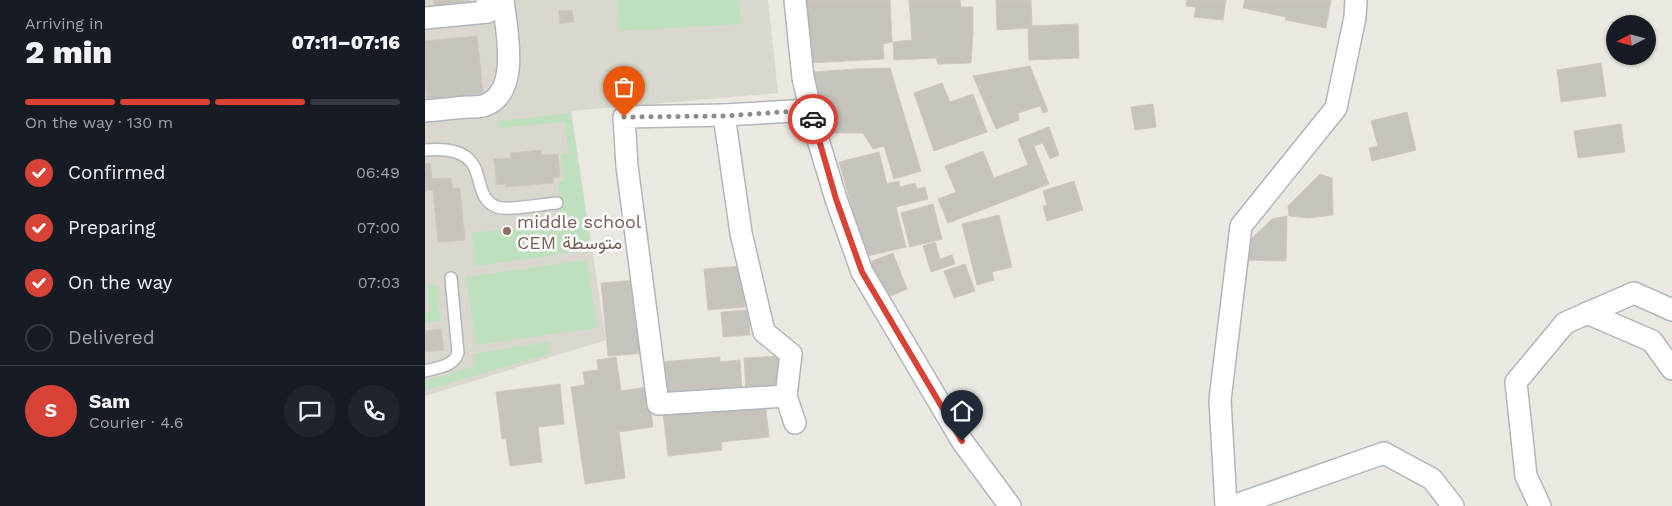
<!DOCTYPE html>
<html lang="en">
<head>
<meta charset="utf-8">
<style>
  body { margin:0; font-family:"Work Sans",Vazirmatn,sans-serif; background:#20242c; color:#f1f3f6; height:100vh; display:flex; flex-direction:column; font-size:19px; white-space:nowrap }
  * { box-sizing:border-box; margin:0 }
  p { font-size:16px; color:#9ea1a6 }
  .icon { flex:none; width:28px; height:28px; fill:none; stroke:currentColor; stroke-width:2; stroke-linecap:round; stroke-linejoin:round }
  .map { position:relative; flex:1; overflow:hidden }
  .panel { display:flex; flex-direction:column; background:#171b24; width:425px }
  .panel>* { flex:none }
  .needle { width:32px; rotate:264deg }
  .fabs { position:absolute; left:1181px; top:15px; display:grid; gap:10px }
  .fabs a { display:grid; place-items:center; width:50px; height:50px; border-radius:50%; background:#171b24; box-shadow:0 1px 4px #0004; font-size:25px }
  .pin { position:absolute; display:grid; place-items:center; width:42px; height:42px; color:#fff; margin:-51px -21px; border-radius:50% 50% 50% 0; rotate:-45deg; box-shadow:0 0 5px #0007 }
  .pin .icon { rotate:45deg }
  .courier { position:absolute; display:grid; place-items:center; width:50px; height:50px; margin:-25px; border:4px solid #d94337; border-radius:50%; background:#fff; color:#222; box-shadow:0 1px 6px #0007 }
  .summary em { font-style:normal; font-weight:800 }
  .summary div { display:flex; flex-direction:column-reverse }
  .summary { display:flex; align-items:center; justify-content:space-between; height:85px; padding:0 25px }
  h1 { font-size:32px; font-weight:800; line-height:38px }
  .bar { display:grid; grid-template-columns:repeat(4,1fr); gap:8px 5px; align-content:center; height:60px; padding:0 25px }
  .bar i { height:6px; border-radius:4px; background:#363941 }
  .bar .active { background:#d94337 }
  .bar p { grid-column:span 4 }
  .line { display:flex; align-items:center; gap:12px; padding:0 25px; border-top:1px solid #363941 }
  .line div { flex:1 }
  .round { display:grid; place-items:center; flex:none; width:52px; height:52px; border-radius:26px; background:#20242c }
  ol { padding:0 25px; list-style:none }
  li { display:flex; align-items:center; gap:15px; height:55px }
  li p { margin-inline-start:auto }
  li .icon { padding:5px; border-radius:50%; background:#d94337; color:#fff; stroke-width:4 }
  li:last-child { color:#9ea1a6 }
  li i { width:28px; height:28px; border:2px solid #363941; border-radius:50% }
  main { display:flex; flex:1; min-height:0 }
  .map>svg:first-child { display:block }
  .education { fill:#dad7ce }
  .green { fill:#bee0be }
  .building { fill:#c6c2bc; stroke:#cec9bf }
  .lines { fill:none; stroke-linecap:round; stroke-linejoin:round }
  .service-casing { stroke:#b2b5b9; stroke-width:14 }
  .minor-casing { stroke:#b2b5b9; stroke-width:24 }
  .service { stroke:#fff; stroke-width:11 }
  .minor { stroke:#fff; stroke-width:21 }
  .done { stroke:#8b8d8c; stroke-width:5; stroke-dasharray:0 9 }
  .route { stroke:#d94337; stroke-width:6 }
  .education-dot { fill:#8d6e63; stroke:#fff; stroke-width:2 }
  .labels { text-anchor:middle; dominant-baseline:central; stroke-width:5; stroke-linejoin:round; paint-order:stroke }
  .education-label { font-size:18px; fill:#785e54; stroke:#fff; text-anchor:start }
</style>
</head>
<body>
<main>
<section class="panel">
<div class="summary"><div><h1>2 min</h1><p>Arriving in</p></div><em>07:11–07:16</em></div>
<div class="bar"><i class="active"></i><i class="active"></i><i class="active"></i><i></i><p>On the way · 130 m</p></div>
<ol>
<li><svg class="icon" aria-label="check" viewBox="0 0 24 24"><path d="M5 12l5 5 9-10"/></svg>Confirmed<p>06:49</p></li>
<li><svg class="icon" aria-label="check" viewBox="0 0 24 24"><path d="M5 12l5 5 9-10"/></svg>Preparing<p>07:00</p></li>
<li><svg class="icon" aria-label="check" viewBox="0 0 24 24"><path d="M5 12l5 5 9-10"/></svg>On the way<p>07:03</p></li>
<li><i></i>Delivered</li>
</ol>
<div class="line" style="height:90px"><b class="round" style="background:#d94337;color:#fff">S</b><div><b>Sam</b><p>Courier · 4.6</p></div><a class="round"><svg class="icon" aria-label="chat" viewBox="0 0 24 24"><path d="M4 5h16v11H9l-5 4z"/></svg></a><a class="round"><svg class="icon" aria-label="phone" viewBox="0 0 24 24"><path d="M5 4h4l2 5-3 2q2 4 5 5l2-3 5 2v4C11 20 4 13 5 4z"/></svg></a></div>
</section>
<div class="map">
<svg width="1247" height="506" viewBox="0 0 1247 506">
  <rect width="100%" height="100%" fill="#eae8e0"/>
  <polygon class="education" points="0,0 343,0 353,93 146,111 181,340 0,396"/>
  <g class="green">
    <polygon points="192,0 314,0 316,24 194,31"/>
    <polygon points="146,113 166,250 50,266 47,233 137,223 133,182 139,181 136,154 143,153 140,122 74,128 73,121"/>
    <polygon points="162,260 172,328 51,345 41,277"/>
    <polygon points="12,285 15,321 0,323 0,311 5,311 3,286"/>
    <polygon points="123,342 125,354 0,390 0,381 50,366 48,354"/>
  </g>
  <g class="building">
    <polygon points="9,0 44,0 45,3 9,6"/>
    <polygon points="376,0 465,0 467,42 458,44 459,59 383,63"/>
    <polygon points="484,0 535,0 536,7 548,7 548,31 546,63 513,64 511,58 469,60 468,42 487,40"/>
    <polygon points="571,0 606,0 607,26 653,24 654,58 604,60 603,28 572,30"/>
    <polygon points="762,0 801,0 798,20 769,17 771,7 761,6"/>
    <polygon points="820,0 906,0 901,28 860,20 861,17 818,8"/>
    <polygon points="147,10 149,22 135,24 134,11"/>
    <polygon points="52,36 58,93 41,95 41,96 2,99 0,78 0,41"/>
    <polygon points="1176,63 1181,96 1136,102 1132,70"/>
    <polygon points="605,66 623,111 618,113 615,106 593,113 594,120 571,129 548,76"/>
    <polygon points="465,68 496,171 469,179 459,146 448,149 438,133 398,133 388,72 431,69"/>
    <polygon points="517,83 525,102 548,94 562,132 509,151 489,93"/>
    <polygon points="728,104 731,127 710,130 706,107"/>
    <polygon points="982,112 991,150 947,161 944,148 953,146 946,121"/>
    <polygon points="1196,124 1200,152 1153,158 1149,131"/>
    <polygon points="624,127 634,155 625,159 618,143 609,146 624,184 523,223 513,199 531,192 520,166 558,151 569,178 603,165 593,139"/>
    <polygon points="116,150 117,155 133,154 135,177 128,178 128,183 81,187 81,184 72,185 69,159 86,158 86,153"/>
    <polygon points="454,152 462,184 474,181 475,187 490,183 492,189 500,187 503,199 471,207 481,247 434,258 420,214 428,212 414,162"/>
    <polygon points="5,163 7,179 26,178 28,189 35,188 40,240 13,242 8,190 0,191 0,164"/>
    <polygon points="895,174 907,178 908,215 884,218 864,216 863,206"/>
    <polygon points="649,181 658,210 622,221 618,206 622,205 618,191"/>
    <polygon points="508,204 517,239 485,247 476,213"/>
    <polygon points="574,215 587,267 567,272 569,280 552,285 537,224"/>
    <polygon points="862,216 861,261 816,260 822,243 847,219"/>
    <polygon points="510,242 515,259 527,255 530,264 506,272 498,246"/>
    <polygon points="468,253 482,289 456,300 442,263"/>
    <polygon points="540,264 550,291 529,298 519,271"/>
    <polygon points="317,266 320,307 283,310 279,269"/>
    <polygon points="213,280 220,353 183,356 176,283"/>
    <polygon points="323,310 325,335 298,337 296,312"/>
    <polygon points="16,329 19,350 0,352 0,331"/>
    <polygon points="358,356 360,388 321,390 319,358"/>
    <polygon points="191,357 196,391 222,387 228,427 194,432 200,478 160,484 146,387 160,385 158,372 173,370 172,360"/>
    <polygon points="295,357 295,362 315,360 317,389 237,396 234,362"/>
    <polygon points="135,384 139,424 113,427 117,462 85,466 81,439 77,439 71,392"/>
    <polygon points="340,402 344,437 296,442 297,450 243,456 238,413"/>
  </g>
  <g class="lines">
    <defs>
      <g id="service">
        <path d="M0,150c73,-6 40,45 72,57 11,4 47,-3 60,-4"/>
        <path d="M0,371c13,-4 28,-4 33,-18l-7,-75"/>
      </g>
      <g id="minor">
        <polyline points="370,0 378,78 391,133 411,199 437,272 537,441 585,506"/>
        <polyline points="0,18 63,12 62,0"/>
        <path d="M0,111c14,-1 28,-3 43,-4 4,0 11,0 15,-1 39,-12 23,-77 20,-106"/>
        <polyline points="299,115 199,117 202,166 233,404 361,396"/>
        <polyline points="1162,313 1227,341 1247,369"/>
        <polyline points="370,423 361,396 366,354 339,332 316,233 299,115 386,110"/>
        <polyline points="801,506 795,400 816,226 911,108 930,17 931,0"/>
        <polyline points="808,506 959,453 1007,479 1028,506"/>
        <polyline points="1115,506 1101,476 1091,382 1140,323 1209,293 1247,310"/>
      </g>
    </defs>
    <use href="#service" class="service-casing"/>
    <use href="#minor" class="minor-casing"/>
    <use href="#service" class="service"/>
    <use href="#minor" class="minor"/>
  </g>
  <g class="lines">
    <polyline class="done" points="199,117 299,116 386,110 388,119"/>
    <polyline class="route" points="388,119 411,199 437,272 537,441"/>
  </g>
  <circle class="education-dot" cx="82" cy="231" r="5"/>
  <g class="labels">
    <g class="education-label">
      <text x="92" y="221">middle school<tspan x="92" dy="21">CEM متوسطة</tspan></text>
    </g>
  </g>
</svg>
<div class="fabs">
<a><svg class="needle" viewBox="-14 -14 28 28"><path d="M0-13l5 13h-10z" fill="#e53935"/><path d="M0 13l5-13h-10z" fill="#9ea1a6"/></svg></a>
</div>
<div class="pin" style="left:199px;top:117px;background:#ea580c"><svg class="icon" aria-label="bag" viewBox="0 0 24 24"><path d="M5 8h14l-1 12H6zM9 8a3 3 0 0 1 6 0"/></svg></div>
<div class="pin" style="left:537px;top:441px;background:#1f2937"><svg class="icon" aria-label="home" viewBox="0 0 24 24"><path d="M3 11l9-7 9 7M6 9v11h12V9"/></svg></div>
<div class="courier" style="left:388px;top:119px"><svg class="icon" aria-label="car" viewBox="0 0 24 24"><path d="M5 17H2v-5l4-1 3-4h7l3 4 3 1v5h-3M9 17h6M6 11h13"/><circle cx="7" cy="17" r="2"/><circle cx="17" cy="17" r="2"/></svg></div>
</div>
</main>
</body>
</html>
